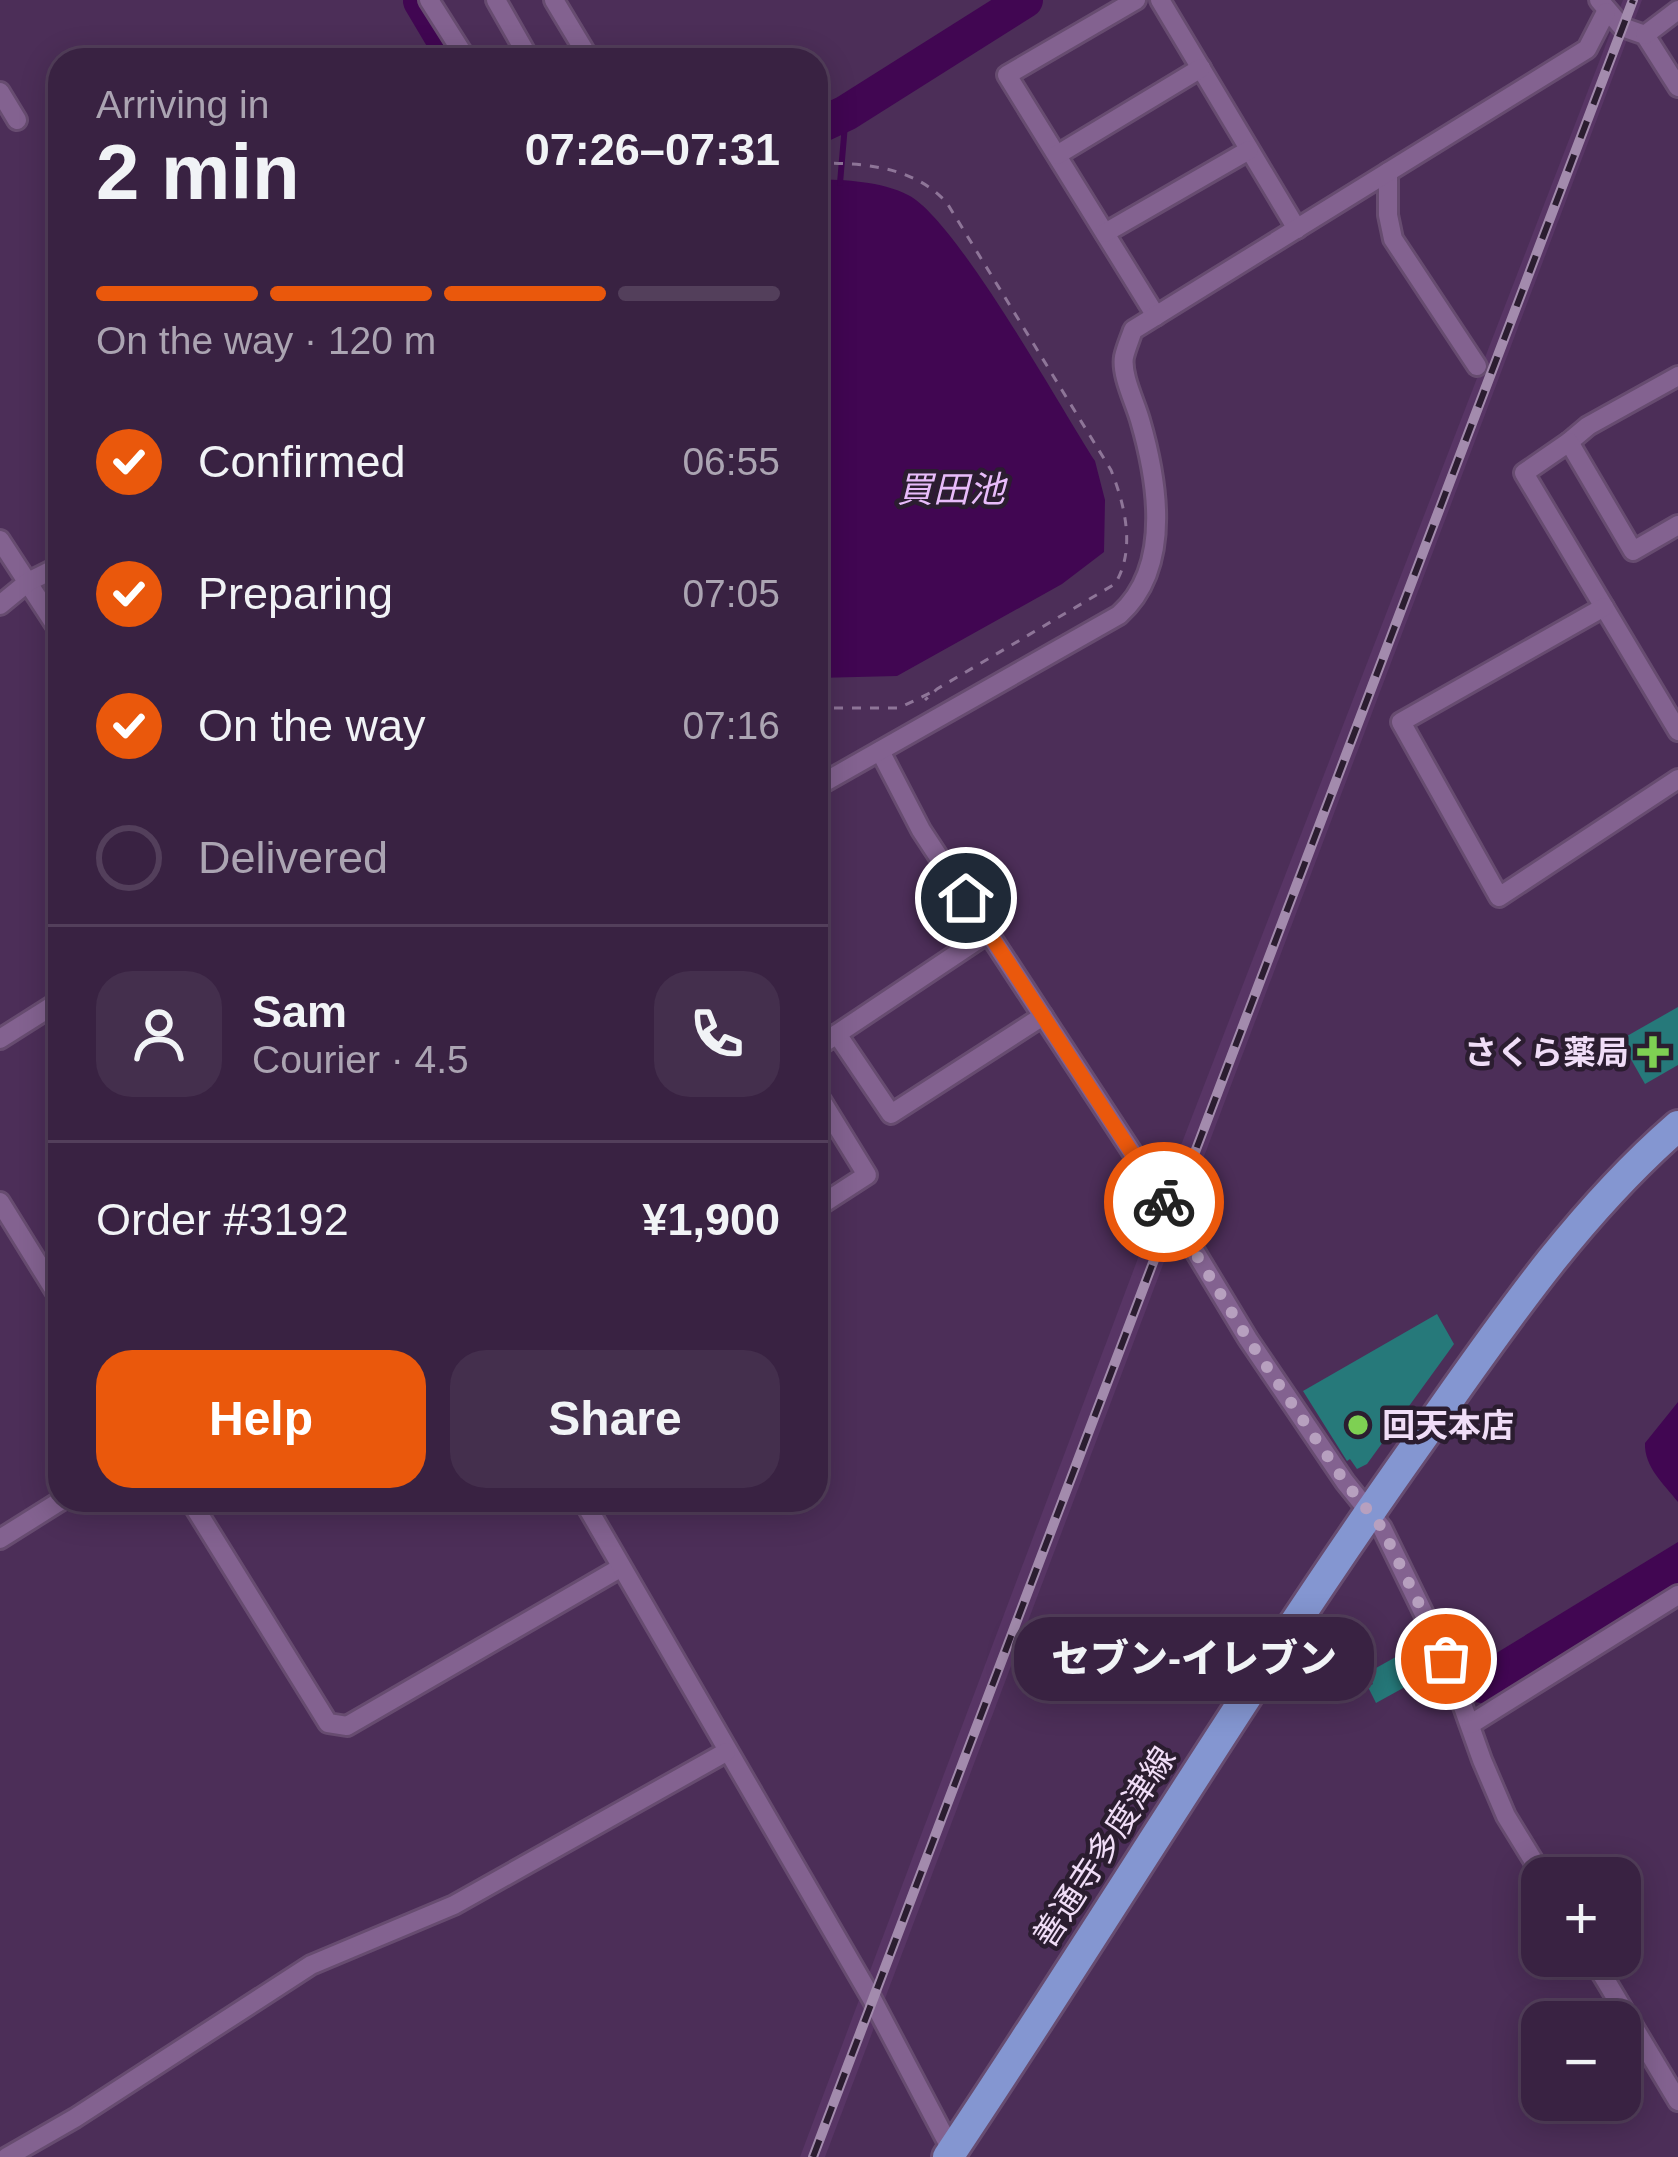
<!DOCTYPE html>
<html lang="en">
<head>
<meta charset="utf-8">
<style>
  body { margin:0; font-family:Helvetica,"Noto Sans JP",sans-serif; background:#442f4d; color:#f1f3f6; height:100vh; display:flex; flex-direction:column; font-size:45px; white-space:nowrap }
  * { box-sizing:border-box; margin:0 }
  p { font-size:39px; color:#aba4b2 }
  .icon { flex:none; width:66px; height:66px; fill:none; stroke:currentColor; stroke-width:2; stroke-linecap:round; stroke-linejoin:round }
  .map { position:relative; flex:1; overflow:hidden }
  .details { position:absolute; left:48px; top:48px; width:780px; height:1464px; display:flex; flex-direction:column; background:#392242; border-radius:36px; box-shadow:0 6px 30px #0003,0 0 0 3px #533f5b }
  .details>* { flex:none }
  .controls { position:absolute; left:1521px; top:1857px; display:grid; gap:24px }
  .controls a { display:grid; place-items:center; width:120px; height:120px; border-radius:24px; background:#392242; box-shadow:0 6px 30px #0003,0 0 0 3px #533f5b; font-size:60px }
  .pin { position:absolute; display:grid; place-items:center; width:102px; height:102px; color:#fff; margin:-51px; border:6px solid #fff; border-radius:50%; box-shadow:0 3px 12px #0007 }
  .courier { position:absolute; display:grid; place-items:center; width:120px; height:120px; margin:-60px; border:9px solid #ea580c; border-radius:50%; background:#fff; color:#222; box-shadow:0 3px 15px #0007 }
  .bubble { position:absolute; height:84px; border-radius:36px; background:#392242; box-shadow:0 6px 30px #0003,0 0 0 3px #533f5b; font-size:39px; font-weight:800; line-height:84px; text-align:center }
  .head em { font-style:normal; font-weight:800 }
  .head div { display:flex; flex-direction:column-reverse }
  .head { display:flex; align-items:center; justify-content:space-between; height:204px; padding:0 48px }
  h1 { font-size:78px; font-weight:800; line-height:90px }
  .bar { display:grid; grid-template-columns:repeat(4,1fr); gap:18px 12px; align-content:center; height:144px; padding:0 48px }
  .bar i { height:15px; border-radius:9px; background:#533f5b }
  .bar .active { background:#ea580c }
  .bar p { grid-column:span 4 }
  .line { display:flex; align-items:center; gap:30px; padding:0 48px; border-top:3px solid #533f5b }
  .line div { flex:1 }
  .round { display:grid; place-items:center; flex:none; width:126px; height:126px; border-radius:36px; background:#442f4d }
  ol { padding:0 48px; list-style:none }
  li { display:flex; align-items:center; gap:36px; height:132px }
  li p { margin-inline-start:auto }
  li .icon { padding:12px; border-radius:50%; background:#ea580c; color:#fff; stroke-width:4 }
  li:last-child { color:#aba4b2 }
  li i { width:66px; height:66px; border:6px solid #533f5b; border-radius:50% }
  .primary-button { display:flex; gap:24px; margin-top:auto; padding:24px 48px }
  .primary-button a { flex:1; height:138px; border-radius:36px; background:#ea580c; color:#fff; font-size:48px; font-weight:800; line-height:138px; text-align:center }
  .primary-button a+a { background:#442f4d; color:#f1f3f6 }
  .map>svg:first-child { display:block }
  .built { fill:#583565 }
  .water { fill:#410652 }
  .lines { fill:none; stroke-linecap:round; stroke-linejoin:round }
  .stream { stroke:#410652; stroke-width:6 }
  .river { stroke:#410652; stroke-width:36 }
  .building { fill:#26797a }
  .minor-casing { stroke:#674c70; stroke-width:24 }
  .primary-casing { stroke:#674c70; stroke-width:36 }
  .path { stroke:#8e7598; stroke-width:3; stroke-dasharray:9 9; stroke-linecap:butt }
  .minor { stroke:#836290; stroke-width:18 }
  .primary { stroke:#8496d1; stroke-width:30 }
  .rail-casing { stroke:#a38bad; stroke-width:10 }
  .rail { stroke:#2b1d30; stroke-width:6; stroke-dasharray:18; stroke-linecap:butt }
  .done { stroke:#b7a0bf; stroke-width:12; stroke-dasharray:0 21.6 }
  .route { stroke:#ea580c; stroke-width:15 }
  .poi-dot { fill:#7ed053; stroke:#2b1d30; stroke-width:4.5 }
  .labels { text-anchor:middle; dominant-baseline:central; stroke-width:9; stroke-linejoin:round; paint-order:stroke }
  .poi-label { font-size:33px; font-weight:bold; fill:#f0ddf7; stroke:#2b1d30; text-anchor:end }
  .street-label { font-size:33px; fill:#f0ddf7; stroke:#2b1d30 }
  .water-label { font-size:36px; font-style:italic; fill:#e8bcfa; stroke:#2b1d30 }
</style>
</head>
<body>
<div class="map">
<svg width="1678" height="2157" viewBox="0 0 1678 2157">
  <rect width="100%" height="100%" fill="#4c2e58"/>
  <polygon class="built" points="1623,0 1642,0 825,2157 800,2157 1161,1197"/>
  <g class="water">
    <path d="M816,179c29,1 65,2 92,16 48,24 152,212 187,266l10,39 -1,52 -42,32 -165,92 -81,2z"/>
    <path d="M1678,1402v100c-14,-18 -34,-35 -33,-59z"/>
    <polygon points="1678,1542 1678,1584 1488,1705 1476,1702 1462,1674"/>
  </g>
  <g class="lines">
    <polyline class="stream" points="840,183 846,113"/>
    <g class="river">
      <polyline points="421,1 456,60"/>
      <polyline points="816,127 846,113 1025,0"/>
    </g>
  </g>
  <g class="building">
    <polygon points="1678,1007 1678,1065 1645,1084 1620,1040"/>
    <polygon points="1437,1314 1454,1344 1367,1464 1357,1469 1350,1459 1347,1461 1303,1391"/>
    <polygon points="1419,1644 1434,1671 1376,1703 1368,1687 1373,1684 1367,1673"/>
  </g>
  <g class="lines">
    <defs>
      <g id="minor">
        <polyline points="429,0 467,60"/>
        <polyline points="496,0 530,60"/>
        <polyline points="554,0 590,60"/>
        <polyline points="1136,0 1007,75 1156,316"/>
        <polyline points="1160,0 1297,229"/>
        <polyline points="1599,0 1622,27 1645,35 1678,87"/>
        <polyline points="1645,35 1678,10"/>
        <polyline points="0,92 17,120"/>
        <polyline points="1057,155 1201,68"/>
        <polyline points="1388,172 1388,215 1393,239 1477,366"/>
        <polyline points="1105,233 1249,150"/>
        <polyline points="1569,442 1588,426 1678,376"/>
        <polyline points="1678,525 1633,551 1569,442 1524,473 1678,731"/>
        <polyline points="0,540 60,632"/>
        <polyline points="0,605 28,582 60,566"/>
        <polyline points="1604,607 1401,722 1499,897 1678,779"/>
        <polyline points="880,751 921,830 1170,1210 1248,1339 1345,1482 1382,1528 1446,1659 1482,1760 1506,1816 1544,1878"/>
        <path d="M816,787l303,-172c53,-47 39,-133 21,-195 -5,-18 -19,-45 -16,-63 2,-9 6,-18 9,-27l454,-281 19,-37"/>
        <polyline points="837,1034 891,1114 1043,1016"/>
        <polyline points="0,1039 60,1001"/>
        <polyline points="816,1048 988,933"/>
        <polyline points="816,1092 867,1175 816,1208"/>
        <polyline points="0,1202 60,1299"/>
        <polyline points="190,1500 328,1723 347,1726 620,1568"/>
        <polyline points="583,1500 872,1999 952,2151"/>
        <polyline points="0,1539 62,1500"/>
        <polyline points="1471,1724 1678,1595"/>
        <polyline points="1591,1956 1678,2101"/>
        <polyline points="7,2157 75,2118 311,1965 454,1905 726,1752"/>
      </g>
      <path id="primary" d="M948,2157c157,-234 302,-477 466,-708 81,-114 158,-231 264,-323"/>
    </defs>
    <use href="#minor" class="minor-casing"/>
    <use href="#primary" class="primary-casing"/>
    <g class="path">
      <path d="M816,163c47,0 98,3 131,40l164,267c14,35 25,80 4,114l-178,105 -12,11"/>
      <polyline points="816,708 899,708 930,693"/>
    </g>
    <use href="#minor" class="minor"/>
    <use href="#primary" class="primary"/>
    <defs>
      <polyline id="rail" points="813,2157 1633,0"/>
    </defs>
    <use href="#rail" class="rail-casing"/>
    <use href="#rail" class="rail"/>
  </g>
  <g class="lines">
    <polyline class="done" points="1164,1202 1248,1339 1345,1482 1382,1528 1446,1659"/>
    <polyline class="route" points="966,898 1164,1202"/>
  </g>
  <g class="poi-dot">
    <path d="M1647 1034h12v12h12v12h-12v12h-12v-12h-12v-12h12z"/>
    <circle cx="1358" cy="1425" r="12"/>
  </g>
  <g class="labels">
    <g class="poi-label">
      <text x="1629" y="1052">さくら薬局</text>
      <text x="1382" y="1425" text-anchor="start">回天本店</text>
    </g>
    <g class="street-label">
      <text transform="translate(1104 1847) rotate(-57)">善通寺多度津線</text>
    </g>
    <g class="water-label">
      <text x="951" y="489">買田池</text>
    </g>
  </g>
</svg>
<div class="controls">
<a>+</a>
<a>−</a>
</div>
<div class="pin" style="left:1446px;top:1659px;background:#ea580c"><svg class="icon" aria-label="bag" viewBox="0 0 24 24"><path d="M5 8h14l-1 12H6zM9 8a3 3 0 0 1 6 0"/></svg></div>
<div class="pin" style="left:966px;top:898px;background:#1f2937"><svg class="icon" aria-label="home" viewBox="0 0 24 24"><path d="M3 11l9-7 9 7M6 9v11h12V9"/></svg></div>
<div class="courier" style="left:1164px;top:1202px"><svg class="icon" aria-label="bike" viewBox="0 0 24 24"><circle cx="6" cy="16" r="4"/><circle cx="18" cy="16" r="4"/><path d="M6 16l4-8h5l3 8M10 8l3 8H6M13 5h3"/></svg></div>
<div class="bubble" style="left:1014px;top:1617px;width:360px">セブン-イレブン</div>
<section class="details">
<div class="head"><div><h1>2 min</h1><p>Arriving in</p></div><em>07:26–07:31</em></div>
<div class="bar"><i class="active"></i><i class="active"></i><i class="active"></i><i></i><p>On the way · 120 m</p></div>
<ol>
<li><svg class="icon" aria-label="check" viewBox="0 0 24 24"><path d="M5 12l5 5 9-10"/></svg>Confirmed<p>06:55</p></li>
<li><svg class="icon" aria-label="check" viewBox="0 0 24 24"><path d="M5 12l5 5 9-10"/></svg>Preparing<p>07:05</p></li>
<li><svg class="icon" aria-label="check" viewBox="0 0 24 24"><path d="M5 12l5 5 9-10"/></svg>On the way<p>07:16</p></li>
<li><i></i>Delivered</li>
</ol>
<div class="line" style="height:216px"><a class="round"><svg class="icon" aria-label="person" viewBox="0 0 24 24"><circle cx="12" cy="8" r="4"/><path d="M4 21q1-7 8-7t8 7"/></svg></a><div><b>Sam</b><p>Courier · 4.5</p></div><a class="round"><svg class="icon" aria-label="phone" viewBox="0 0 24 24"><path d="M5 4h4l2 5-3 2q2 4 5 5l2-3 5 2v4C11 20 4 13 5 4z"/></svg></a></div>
<div class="line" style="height:156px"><div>Order #3192</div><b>¥1,900</b></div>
<div class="primary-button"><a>Help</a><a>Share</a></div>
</section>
</div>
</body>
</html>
